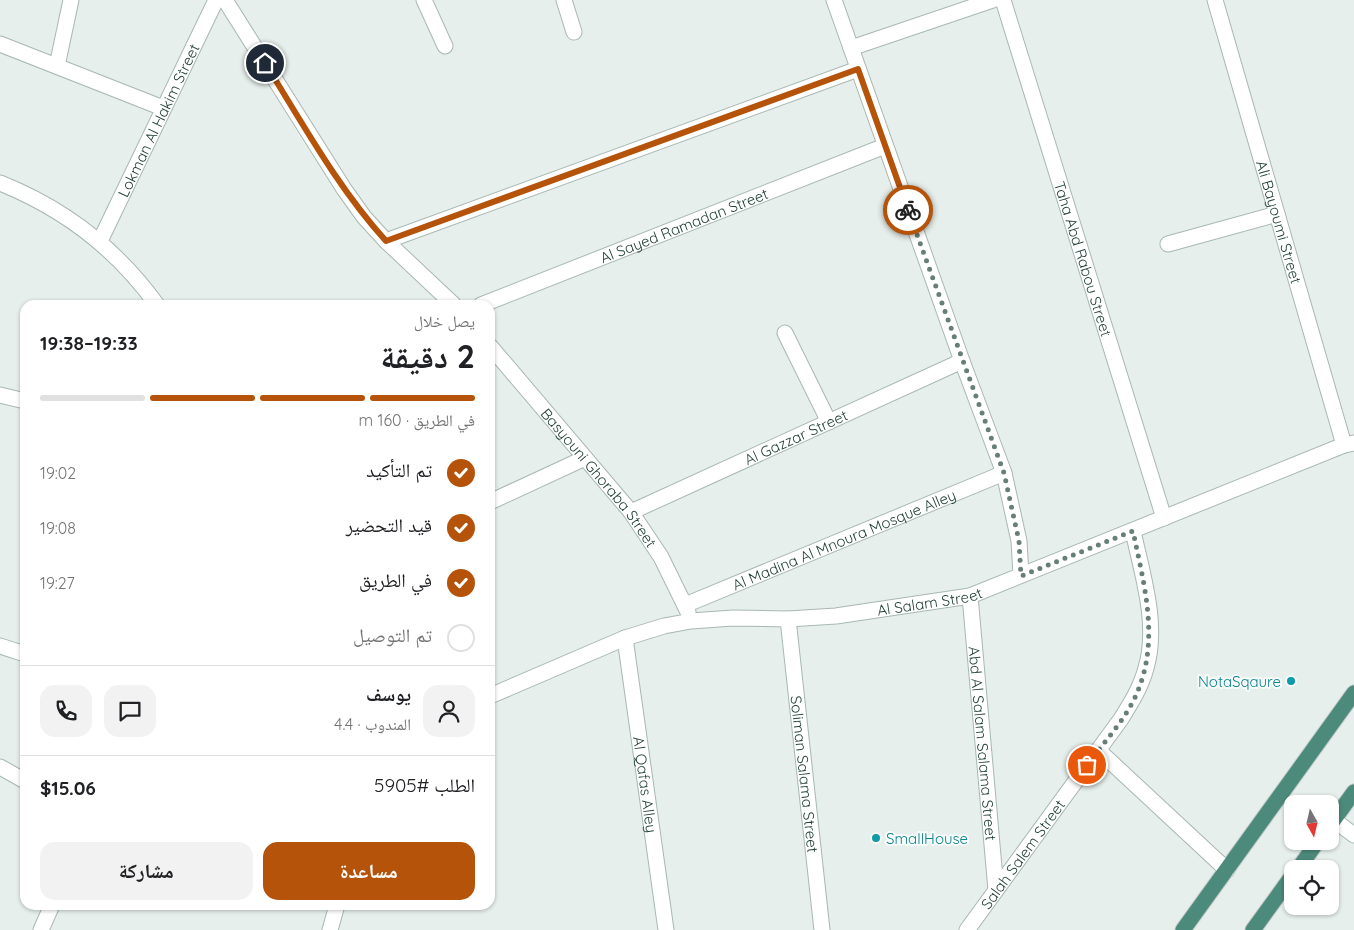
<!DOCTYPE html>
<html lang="ar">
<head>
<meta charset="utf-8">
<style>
  body { margin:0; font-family:Quicksand,"Noto Naskh Arabic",sans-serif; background:#f2f2f2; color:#202124; direction:rtl; height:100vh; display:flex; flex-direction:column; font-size:19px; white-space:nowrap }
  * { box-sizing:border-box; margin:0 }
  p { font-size:16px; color:#757577 }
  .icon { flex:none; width:28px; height:28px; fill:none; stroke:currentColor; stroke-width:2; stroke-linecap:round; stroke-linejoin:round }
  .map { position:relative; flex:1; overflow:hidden; direction:ltr }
  .sheet { position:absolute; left:20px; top:300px; width:475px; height:610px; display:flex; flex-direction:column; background:#fff; border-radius:15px; box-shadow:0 1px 4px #0004; direction:rtl }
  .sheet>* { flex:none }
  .needle { width:32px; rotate:172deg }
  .controls { position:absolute; left:1284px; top:795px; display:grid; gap:10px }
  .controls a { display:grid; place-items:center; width:55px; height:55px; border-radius:10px; background:#fff; box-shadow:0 1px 4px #0004; font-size:25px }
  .pin { position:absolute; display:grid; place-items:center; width:42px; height:42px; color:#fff; margin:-21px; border:2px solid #fff; border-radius:50%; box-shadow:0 1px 5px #0007 }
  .courier { position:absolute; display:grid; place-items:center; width:50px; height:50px; margin:-25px; border:4px solid #b45309; border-radius:50%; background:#fff; color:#222; box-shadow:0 1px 6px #0007 }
  .headline em { font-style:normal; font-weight:800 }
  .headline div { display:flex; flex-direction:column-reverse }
  .headline { display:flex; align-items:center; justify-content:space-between; height:85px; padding:0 20px }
  h1 { font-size:32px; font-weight:800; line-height:38px }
  .bar { display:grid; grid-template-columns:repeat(4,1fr); gap:8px 5px; align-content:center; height:60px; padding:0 20px }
  .bar i { height:6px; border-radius:4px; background:#e0e0e0 }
  .bar .selected { background:#b45309 }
  .bar p { grid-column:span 4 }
  .line { display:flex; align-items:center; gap:12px; padding:0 20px; border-top:1px solid #e0e0e0 }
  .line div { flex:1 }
  .round { display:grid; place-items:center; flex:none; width:52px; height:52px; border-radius:15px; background:#f2f2f2 }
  ol { padding:0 20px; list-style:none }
  li { display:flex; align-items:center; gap:15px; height:55px }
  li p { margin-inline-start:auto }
  li .icon { padding:5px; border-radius:50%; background:#b45309; color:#fff; stroke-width:4 }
  li:last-child { color:#757577 }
  li i { width:28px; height:28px; border:2px solid #e0e0e0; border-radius:50% }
  .cta { display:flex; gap:10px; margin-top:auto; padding:10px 20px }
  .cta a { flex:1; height:58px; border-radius:15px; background:#b45309; color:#fff; font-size:20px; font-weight:800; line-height:58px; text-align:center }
  .cta a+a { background:#f2f2f2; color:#202124 }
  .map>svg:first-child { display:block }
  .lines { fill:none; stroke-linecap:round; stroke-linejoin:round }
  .service-casing { stroke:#a8b8b2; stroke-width:17 }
  .minor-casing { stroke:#a8b8b2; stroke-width:17 }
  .trunk-casing { stroke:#c2cac8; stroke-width:17 }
  .service { stroke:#fff; stroke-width:15 }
  .minor { stroke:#fff; stroke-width:15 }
  .trunk { stroke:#4c8a7c; stroke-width:15 }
  .done { stroke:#687f78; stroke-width:5; stroke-dasharray:0 9 }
  .route { stroke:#b45309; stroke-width:6 }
  .culture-dot { fill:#0f9aa8; stroke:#f7fbf9; stroke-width:2 }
  .labels { text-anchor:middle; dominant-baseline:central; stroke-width:4; stroke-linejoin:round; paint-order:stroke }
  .street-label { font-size:15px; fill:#24423a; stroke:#f7fbf9 }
  .culture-label { font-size:15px; fill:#0d838f; stroke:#f7fbf9; text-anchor:end }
</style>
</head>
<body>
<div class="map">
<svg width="1354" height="930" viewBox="0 0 1354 930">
  <rect width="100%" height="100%" fill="#e6efeb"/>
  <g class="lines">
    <defs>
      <polyline id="service" points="1334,820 1354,835"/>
      <g id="minor">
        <polyline points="225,0 344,189 364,217 386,241 454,305"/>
        <polyline points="424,0 445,46"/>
        <polyline points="564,0 574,32"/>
        <polyline points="834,0 962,361 1004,473 1019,541 1021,575"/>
        <path id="s1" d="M1003,0l161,518"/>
        <path id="s2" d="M1215,0l129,445"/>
        <polyline points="0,44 163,108"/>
        <polyline points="851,48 993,0"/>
        <polyline points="57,66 71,0"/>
        <path d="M0,183c65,26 116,65 157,122"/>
        <path id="s3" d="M100,241l116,-241"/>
        <polyline points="386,241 858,69"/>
        <polyline points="1168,244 1277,214"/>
        <path id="s4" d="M481,305l404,-159"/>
        <polyline points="785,333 829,422"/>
        <path id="s5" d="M490,346l141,166 30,45 27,55"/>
        <polyline points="0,395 25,401"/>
        <polyline points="490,502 585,458"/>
        <path id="s6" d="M631,512l331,-151"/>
        <path id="s7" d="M970,596l26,294"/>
        <path id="s8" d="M685,605l319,-132"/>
        <path id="s9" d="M788,619l34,311"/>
        <path id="s10" d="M625,638l41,292"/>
        <polyline points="0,646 25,654"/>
        <path id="s11" d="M490,696l135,-58 39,-12 27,-5 42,-3 55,1 48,-3 134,-20 374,-151 10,-2"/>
        <polyline points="1098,750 1227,870"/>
        <polyline points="0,767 25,781"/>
        <polyline points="41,930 52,905"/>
        <polyline points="330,930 337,905"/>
        <path id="s12" d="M967,930l154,-211c10,-16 20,-32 25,-51 13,-44 -4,-94 -13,-137"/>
      </g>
      <g id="trunk">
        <polyline points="1330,825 1354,792"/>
        <polyline points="1298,869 1318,841"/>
        <polyline points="1183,930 1354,693"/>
        <polyline points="1253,930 1292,876"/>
      </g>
    </defs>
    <use href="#service" class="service-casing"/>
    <use href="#minor" class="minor-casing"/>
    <use href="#trunk" class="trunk-casing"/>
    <use href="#service" class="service"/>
    <use href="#minor" class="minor"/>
    <use href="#trunk" class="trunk"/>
  </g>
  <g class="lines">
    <path class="done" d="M908,210l96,263 15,68 2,35 112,-45c11,54 27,108 4,162 -11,26 -33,49 -50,72"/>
    <path class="route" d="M265,63c38,61 73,125 121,178l472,-172 50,141"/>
  </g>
  <g class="culture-dot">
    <circle cx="1291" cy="681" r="5"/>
    <circle cx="876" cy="838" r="5"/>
  </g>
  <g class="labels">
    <g class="street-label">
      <text stroke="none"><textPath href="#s3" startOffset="134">Lokman Al Hakim Street</textPath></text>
      <text stroke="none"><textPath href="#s2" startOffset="231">Ali Bayoumi Street</textPath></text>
      <text stroke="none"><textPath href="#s4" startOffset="218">Al Sayed Ramadan Street</textPath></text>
      <text stroke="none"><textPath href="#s1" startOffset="271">Taha Abd Rabou Street</textPath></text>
      <text stroke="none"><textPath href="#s6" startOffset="181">Al Gazzar Street</textPath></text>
      <text stroke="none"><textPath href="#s5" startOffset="171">Basyouni Ghoraba Street</textPath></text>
      <text stroke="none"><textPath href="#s8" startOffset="172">Al Madina Al Mnoura Mosque Alley</textPath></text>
      <text stroke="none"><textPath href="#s11" startOffset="455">Al Salam Street</textPath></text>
      <text stroke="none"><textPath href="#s7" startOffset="148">Abd Al Salam Salama Street</textPath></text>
      <text stroke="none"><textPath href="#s9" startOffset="156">Soliman Salama Street</textPath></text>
      <text stroke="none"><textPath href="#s10" startOffset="148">Al Qafas Alley</textPath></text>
      <text stroke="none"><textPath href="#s12" startOffset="94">Salah Salem Street</textPath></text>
    </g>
    <g class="culture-label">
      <text x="1281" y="681">NotaSqaure</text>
      <text x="886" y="838" text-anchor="start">SmallHouse</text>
    </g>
  </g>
</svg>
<div class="controls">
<a><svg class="needle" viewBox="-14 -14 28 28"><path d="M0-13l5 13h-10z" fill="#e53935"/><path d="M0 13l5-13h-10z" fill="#757577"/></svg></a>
<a><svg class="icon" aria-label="locate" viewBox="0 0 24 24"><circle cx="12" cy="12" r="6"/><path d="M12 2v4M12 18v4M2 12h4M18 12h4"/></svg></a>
</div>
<div class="pin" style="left:1087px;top:765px;background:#ea580c"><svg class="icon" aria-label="bag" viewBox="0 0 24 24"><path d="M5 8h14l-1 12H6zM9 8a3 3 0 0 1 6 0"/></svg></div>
<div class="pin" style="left:265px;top:63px;background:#1f2937"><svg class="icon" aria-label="home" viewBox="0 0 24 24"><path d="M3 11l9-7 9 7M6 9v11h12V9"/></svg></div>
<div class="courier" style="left:908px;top:210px"><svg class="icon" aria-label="bike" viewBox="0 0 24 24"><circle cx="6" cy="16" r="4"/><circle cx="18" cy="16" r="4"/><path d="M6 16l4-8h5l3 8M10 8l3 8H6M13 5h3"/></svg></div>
<section class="sheet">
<div class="headline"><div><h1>2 دقيقة</h1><p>يصل خلال</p></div><em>19:33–19:38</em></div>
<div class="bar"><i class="selected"></i><i class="selected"></i><i class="selected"></i><i></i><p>في الطريق · 160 m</p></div>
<ol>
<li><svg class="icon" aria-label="check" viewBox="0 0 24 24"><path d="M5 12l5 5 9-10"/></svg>تم التأكيد<p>19:02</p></li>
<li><svg class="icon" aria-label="check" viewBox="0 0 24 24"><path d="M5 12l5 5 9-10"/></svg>قيد التحضير<p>19:08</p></li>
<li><svg class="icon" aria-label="check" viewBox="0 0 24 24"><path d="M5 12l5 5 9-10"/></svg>في الطريق<p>19:27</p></li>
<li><i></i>تم التوصيل</li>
</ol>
<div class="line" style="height:90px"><a class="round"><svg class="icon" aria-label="person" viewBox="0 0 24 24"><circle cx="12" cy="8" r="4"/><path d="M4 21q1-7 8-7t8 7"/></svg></a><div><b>يوسف</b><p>المندوب · 4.4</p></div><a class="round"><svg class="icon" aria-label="chat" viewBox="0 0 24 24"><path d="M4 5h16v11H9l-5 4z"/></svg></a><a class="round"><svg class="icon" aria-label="phone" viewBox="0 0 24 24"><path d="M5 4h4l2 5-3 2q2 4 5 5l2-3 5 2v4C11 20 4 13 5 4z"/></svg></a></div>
<div class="line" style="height:65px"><div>الطلب #5905</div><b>$15.06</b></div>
<div class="cta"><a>مساعدة</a><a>مشاركة</a></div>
</section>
</div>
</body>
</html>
